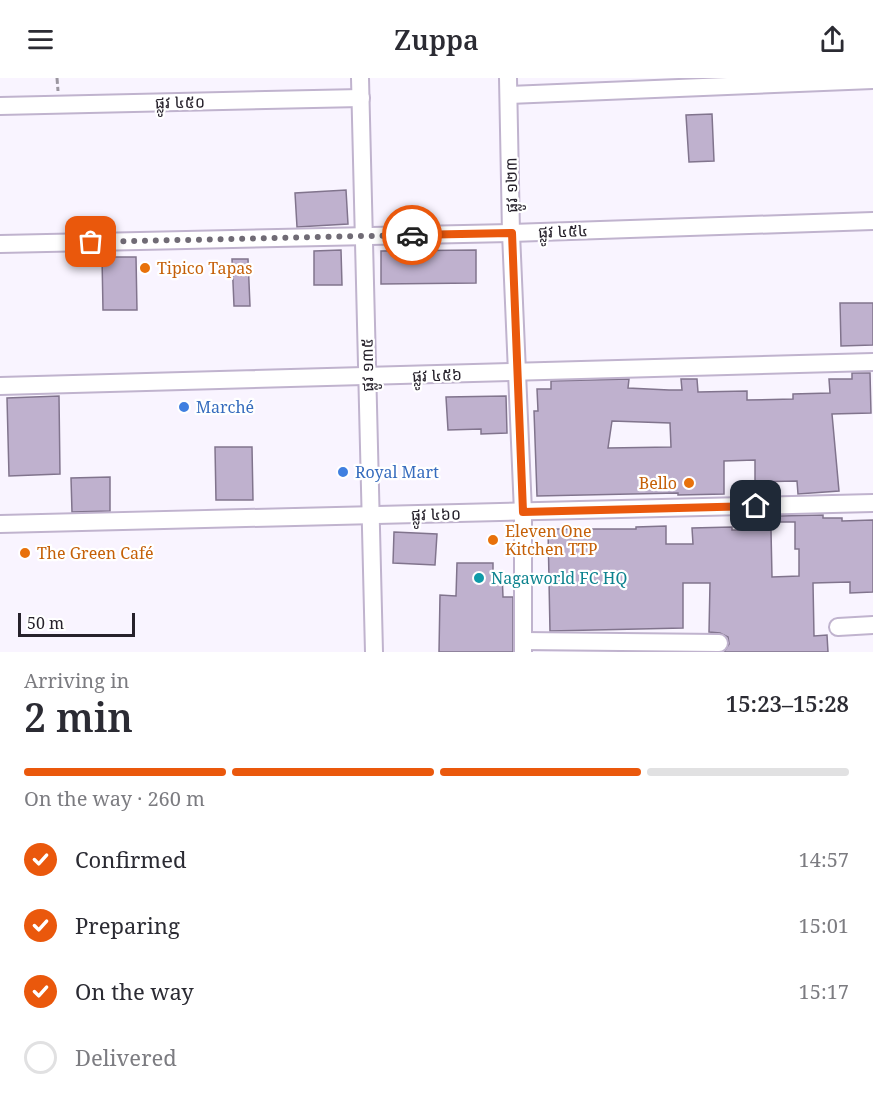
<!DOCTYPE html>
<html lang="en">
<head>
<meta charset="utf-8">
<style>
  body { margin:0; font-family:"Noto Serif","Noto Sans Khmer",serif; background:#f2f2f3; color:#2b2b33; height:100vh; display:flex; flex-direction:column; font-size:22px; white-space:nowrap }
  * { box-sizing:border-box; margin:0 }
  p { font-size:20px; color:#7c7c81 }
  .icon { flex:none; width:33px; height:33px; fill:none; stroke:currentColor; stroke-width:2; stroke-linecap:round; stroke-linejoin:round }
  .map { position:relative; height:574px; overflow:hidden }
  .panel { display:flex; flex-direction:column; background:#fff; flex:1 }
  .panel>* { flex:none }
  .scale { position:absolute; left:18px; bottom:15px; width:117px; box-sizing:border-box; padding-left:6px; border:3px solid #26212b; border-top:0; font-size:16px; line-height:21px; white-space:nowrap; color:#26212b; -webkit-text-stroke:4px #fff; paint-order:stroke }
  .pin { position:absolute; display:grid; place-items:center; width:51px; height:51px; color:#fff; margin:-26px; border-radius:12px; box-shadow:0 3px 9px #0006 }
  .courier { position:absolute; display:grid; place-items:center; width:60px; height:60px; margin:-30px; border:4px solid #ea580c; border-radius:50%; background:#fff; color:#222; box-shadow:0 2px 8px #0007 }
  .overview em { font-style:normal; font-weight:600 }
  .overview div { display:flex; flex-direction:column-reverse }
  .overview { display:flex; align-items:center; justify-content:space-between; height:102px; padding:0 24px }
  h1 { font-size:39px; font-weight:600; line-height:45px }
  .bar { display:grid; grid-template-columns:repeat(4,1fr); gap:9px 6px; align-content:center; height:72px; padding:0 24px }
  .bar i { height:8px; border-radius:4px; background:#e1e1e2 }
  .bar .current { background:#ea580c }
  .bar p { grid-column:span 4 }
  ol { padding:0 24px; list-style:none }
  li { display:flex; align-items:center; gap:18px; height:66px }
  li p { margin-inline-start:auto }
  li .icon { padding:6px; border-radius:50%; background:#ea580c; color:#fff; stroke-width:4 }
  li:last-child { color:#7c7c81 }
  li i { width:33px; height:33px; border:3px solid #e1e1e2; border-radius:50% }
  header { display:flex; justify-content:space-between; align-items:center; height:78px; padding:0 24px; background:#fff; font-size:27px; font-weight:600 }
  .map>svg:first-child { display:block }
  .building { fill:#bfb1ce; stroke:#81748d; stroke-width:1.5; fill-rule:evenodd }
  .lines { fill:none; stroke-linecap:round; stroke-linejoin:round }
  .minor-casing { stroke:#c0b3ce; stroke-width:20 }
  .path { stroke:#9b96a0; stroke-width:3; stroke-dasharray:6 3; stroke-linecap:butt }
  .minor { stroke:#fff; stroke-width:16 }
  .done { stroke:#706b75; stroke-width:6; stroke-dasharray:0 10.8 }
  .route { stroke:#ea580c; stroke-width:8 }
  .food-dot { fill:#e8710a; stroke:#fff; stroke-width:2 }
  .shop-dot { fill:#3f7fe0; stroke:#fff; stroke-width:2 }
  .culture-dot { fill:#0f9aa8; stroke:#fff; stroke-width:2 }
  .labels { text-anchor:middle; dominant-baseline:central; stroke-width:4.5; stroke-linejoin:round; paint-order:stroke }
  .street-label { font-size:16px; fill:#26212b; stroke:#fff }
  .food-label { font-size:16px; fill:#c56008; stroke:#fff; text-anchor:start }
  .shop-label { font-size:16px; fill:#366cbe; stroke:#fff; text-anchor:start }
  .culture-label { font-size:16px; fill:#0d838f; stroke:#fff; text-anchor:start }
</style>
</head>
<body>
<header><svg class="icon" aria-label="menu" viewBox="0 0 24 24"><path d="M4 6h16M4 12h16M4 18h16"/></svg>Zuppa<svg class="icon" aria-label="share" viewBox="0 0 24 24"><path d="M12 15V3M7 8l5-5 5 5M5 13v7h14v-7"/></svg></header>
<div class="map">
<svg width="873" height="574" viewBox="0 0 873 574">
  <rect width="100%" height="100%" fill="#f9f4ff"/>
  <g class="building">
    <polygon points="712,36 714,83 689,84 686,37"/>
    <polygon points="346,112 348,146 297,149 295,115"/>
    <polygon points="341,172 342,207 314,207 314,173"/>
    <polygon points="476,172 476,205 381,206 381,173"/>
    <polygon points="102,179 136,179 137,232 103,232"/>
    <polygon points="232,181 248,181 250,228 234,228"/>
    <polygon points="840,225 873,225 873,267 841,268"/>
    <path d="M852,295h18l1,40 -39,1 7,77 -41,3 -1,-13 -42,1v-22l-31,1v33l-46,1v-2l-141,3 -3,-85h4l-1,-22h14v-8l78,-2 -1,9 41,2h13l-1,-11h16l1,13 49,-1v9l46,-1v-5l37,-1 -1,-14h23zM612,343l58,2 1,24 -63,1z"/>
    <polygon points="59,318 60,396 9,398 7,320"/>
    <polygon points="506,318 507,355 481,356 481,351 448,352 446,319"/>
    <polygon points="215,369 252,369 253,422 216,422"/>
    <polygon points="110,399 110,433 72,434 71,400"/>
    <polygon points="823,437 823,440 842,440 842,443 873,442 873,514 850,515 850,504 813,505 814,558 827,557 828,574 724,574 729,566 728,559 720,555 709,554 710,505 683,505 683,550 550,553 548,451 636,451 636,449 666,448 666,466 693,466 692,450 732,449 732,452 771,452 772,499 799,498 799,471 795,471 795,444 779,444 779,438"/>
    <polygon points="394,454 437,456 435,487 393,485"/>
    <polygon points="457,485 493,485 493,495 502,494 503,519 513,519 513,574 439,574 440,517 456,518"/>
  </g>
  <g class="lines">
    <defs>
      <g id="minor">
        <polyline points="360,0 374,574"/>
        <polyline points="508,0 511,155 523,434 523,574"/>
        <polyline points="509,17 873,2"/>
        <polyline points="0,28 361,20"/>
        <polyline points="0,166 511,155 873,143"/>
        <polyline points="0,308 873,284"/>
        <polyline points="0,446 873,425"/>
        <polyline points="838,549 873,547"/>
        <polyline points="523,563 719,565"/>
      </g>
    </defs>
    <use href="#minor" class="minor-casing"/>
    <polyline class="path" points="57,0 58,13"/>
    <use href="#minor" class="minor"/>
  </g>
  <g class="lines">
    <polyline class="done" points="91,164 412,157"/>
    <polyline class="route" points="412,157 512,155 523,434 756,428"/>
  </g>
  <g class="food-dot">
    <circle cx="145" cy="190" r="6"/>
    <circle cx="689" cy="405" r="6"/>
    <circle cx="493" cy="462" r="6"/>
    <circle cx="25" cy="475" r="6"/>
  </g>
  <g class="shop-dot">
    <circle cx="184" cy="329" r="6"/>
    <circle cx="343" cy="394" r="6"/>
  </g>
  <circle class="culture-dot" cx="479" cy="500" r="6"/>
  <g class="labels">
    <g class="street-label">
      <text transform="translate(180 24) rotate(-1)">ផ្លូវ ៤៥០</text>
      <text transform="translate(511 107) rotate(-91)">ផ្លូវ ១២៣</text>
      <text transform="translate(563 153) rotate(-2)">ផ្លូវ ៤៥៤</text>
      <text transform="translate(367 287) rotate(-91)">ផ្លូវ ១៣៥</text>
      <text transform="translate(437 297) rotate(-2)">ផ្លូវ ៤៥៦</text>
      <text transform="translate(436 436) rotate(-1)">ផ្លូវ ៤៦០</text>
    </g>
    <g class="food-label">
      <text x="157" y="190">Tipico Tapas</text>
      <text x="677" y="405" text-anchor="end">Bello</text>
      <text x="505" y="453">Eleven One<tspan x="505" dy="18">Kitchen TTP</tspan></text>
      <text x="37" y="475">The Green Café</text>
    </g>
    <g class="shop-label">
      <text x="196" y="329">Marché</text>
      <text x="355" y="394">Royal Mart</text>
    </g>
    <g class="culture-label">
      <text x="491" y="500">Nagaworld FC HQ</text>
    </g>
  </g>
</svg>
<div class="scale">50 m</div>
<div class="pin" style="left:91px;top:164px;background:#ea580c"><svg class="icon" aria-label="bag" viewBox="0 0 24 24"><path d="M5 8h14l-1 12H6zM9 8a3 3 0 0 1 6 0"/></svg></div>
<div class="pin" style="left:756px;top:428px;background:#1f2937"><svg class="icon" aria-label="home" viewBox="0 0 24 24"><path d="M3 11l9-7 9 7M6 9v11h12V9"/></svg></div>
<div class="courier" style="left:412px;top:157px"><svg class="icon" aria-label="car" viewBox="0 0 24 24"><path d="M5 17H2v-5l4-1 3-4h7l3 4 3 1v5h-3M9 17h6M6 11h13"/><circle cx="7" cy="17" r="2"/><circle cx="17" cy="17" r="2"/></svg></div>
</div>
<section class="panel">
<div class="overview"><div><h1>2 min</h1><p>Arriving in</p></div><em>15:23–15:28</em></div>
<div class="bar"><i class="current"></i><i class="current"></i><i class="current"></i><i></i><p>On the way · 260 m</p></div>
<ol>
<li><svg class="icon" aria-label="check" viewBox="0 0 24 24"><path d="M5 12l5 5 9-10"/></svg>Confirmed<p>14:57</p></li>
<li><svg class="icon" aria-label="check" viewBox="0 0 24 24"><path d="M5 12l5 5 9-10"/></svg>Preparing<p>15:01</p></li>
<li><svg class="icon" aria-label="check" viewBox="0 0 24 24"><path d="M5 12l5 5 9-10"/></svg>On the way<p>15:17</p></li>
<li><i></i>Delivered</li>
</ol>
</section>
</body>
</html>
